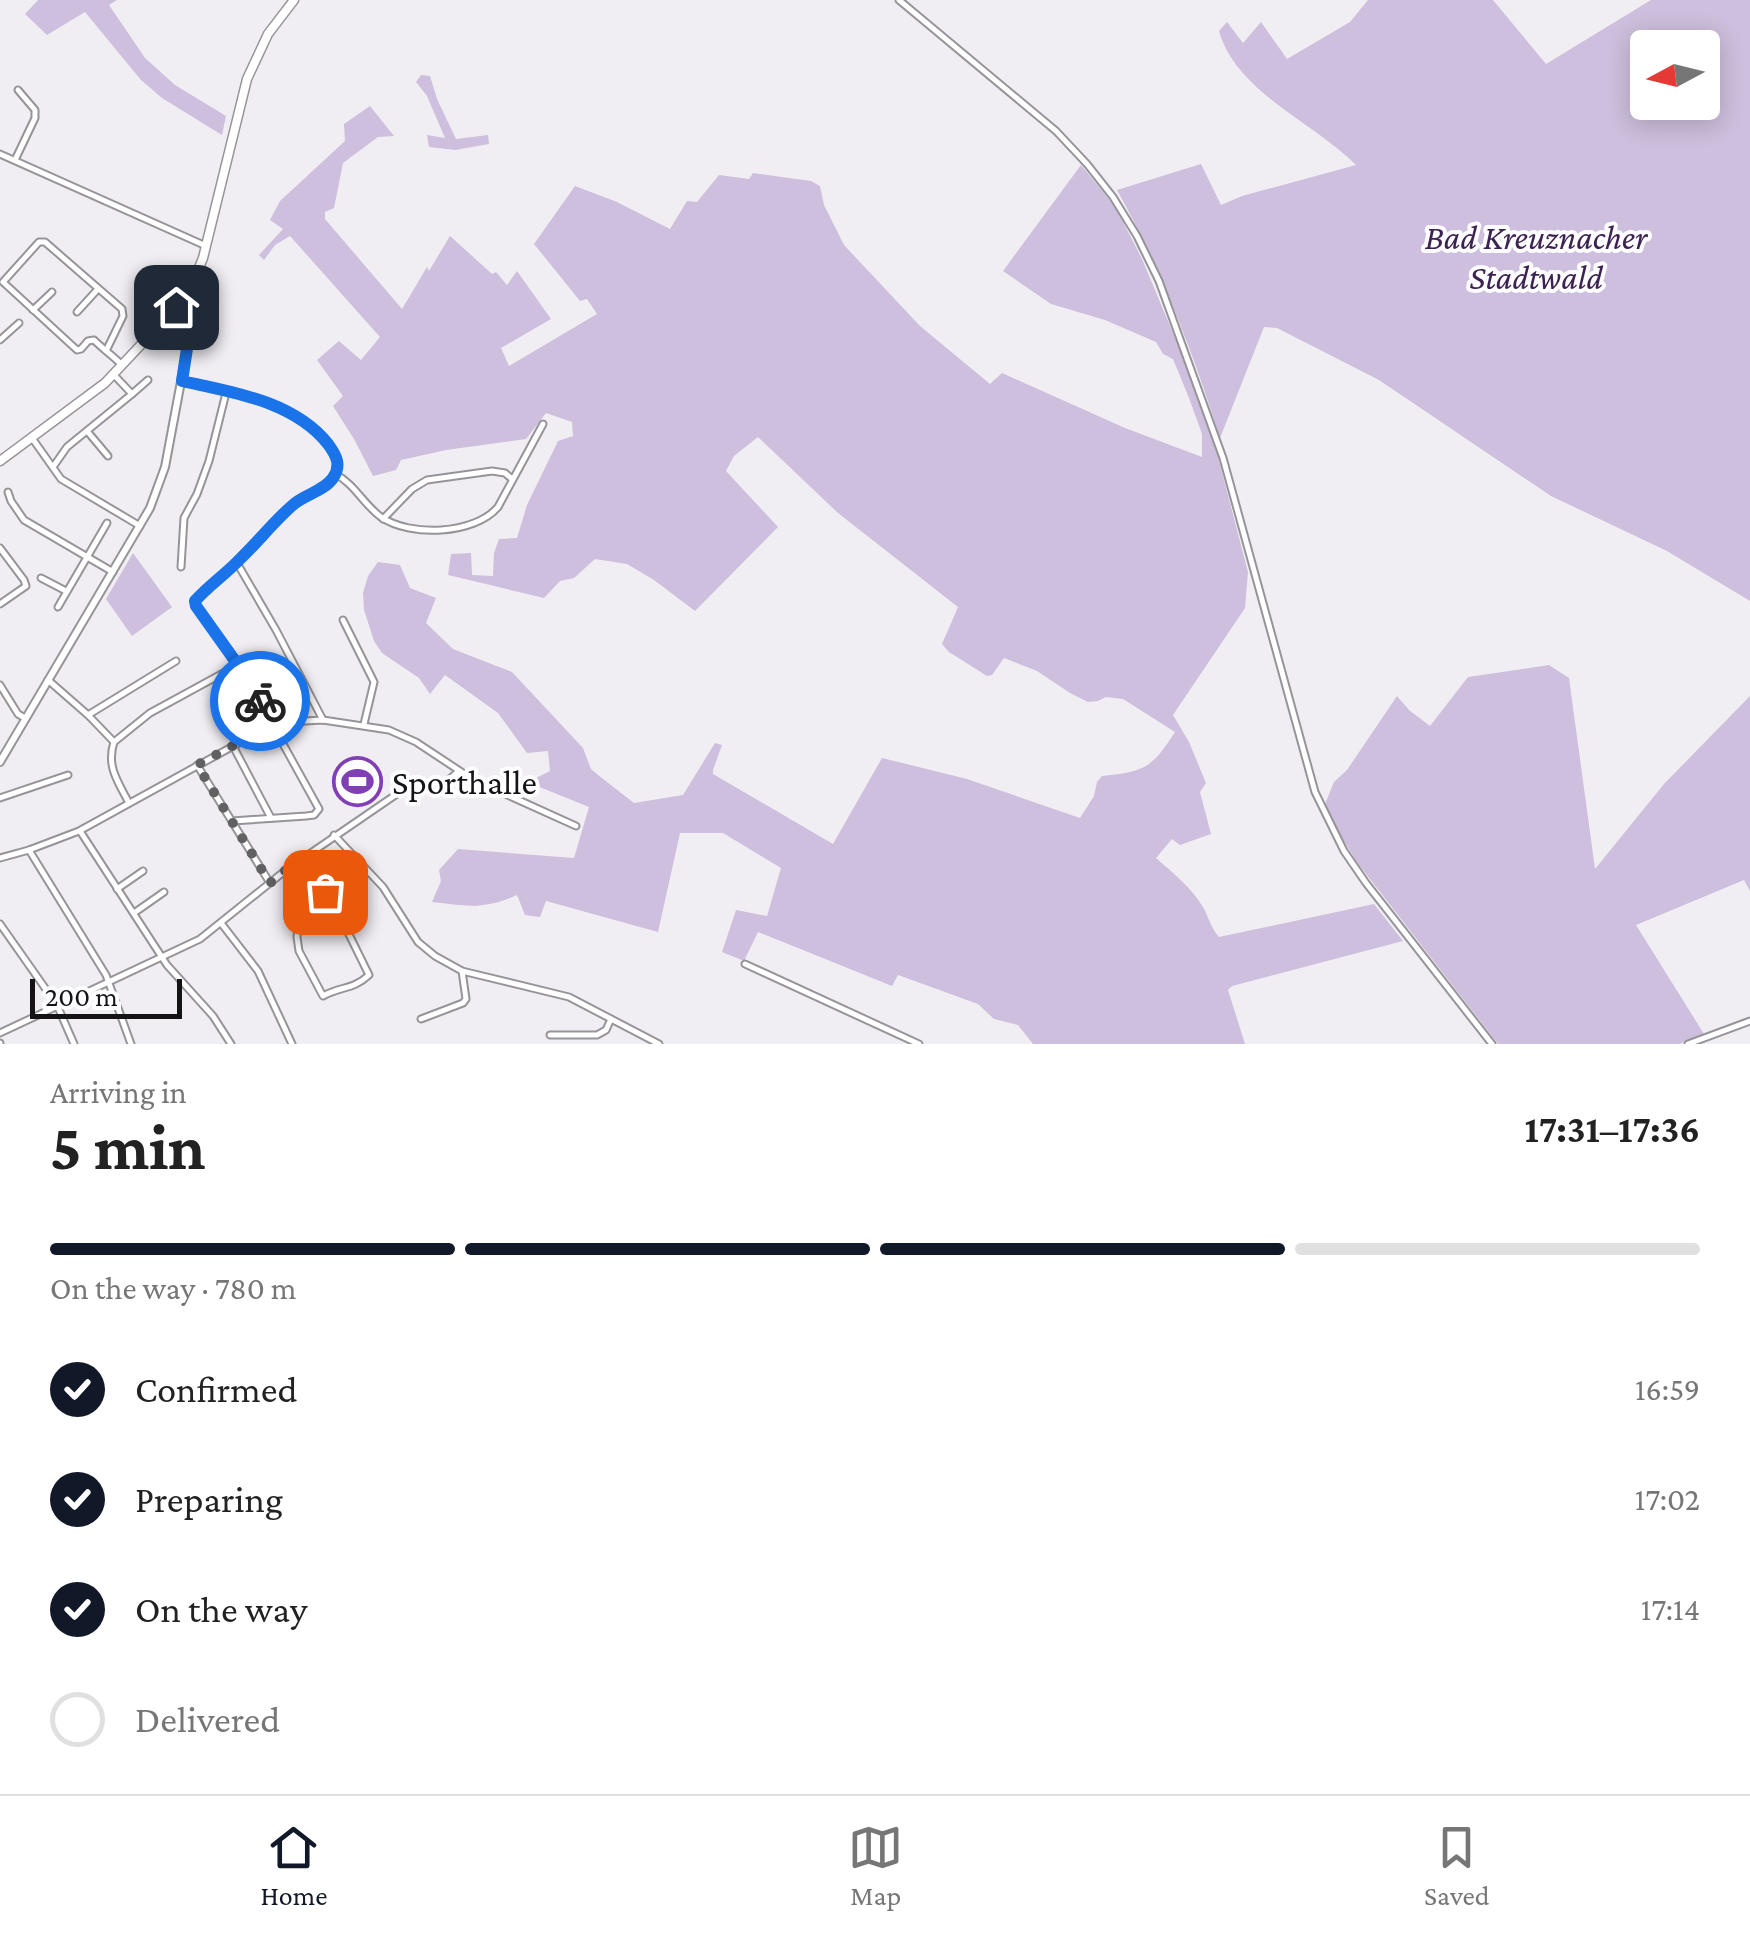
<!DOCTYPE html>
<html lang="en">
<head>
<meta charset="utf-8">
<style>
  body { margin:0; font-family:"Crimson Pro",serif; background:#f2f2f2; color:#222; height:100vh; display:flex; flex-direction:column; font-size:38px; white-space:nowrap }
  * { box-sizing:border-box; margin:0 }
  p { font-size:32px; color:#767676 }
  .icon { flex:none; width:55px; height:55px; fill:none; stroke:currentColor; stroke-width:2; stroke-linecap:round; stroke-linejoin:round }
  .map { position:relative; height:1044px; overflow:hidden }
  .drawer { display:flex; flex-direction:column; background:#fff; flex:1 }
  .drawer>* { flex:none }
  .needle { width:65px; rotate:263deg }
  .buttons { position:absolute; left:1630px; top:30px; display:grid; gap:20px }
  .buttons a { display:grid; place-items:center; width:90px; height:90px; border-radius:10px; background:#fff; box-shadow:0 5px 25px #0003; font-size:50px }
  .scale { position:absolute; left:30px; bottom:25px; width:152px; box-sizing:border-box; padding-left:10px; border:5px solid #141315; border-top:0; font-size:28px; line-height:35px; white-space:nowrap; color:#141315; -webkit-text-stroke:8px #fdfcff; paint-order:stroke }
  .pin { position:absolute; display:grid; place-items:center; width:85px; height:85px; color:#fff; margin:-42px; border-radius:20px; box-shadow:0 5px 15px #0006 }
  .courier { position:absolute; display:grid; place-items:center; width:100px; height:100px; margin:-50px; border:8px solid #1a73e8; border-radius:50%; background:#fff; color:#222; box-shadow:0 2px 12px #0007 }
  .headline em { font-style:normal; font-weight:700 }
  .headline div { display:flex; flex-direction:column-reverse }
  .headline { display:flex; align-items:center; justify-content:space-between; height:170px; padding:0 50px }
  h1 { font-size:65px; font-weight:700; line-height:75px }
  .bar { display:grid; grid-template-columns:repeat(4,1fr); gap:15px 10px; align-content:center; height:120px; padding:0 50px }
  .bar i { height:12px; border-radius:8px; background:#e0e0e0 }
  .bar .active { background:#111827 }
  .bar p { grid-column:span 4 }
  ol { padding:0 50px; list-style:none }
  li { display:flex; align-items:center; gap:30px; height:110px }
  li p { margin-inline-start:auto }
  li .icon { padding:10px; border-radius:50%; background:#111827; color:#fff; stroke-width:4 }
  li:last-child { color:#767676 }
  li i { width:55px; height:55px; border:5px solid #e0e0e0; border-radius:50% }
  .tab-bar { display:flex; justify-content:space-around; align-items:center; height:140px; border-top:2px solid #e0e0e0; background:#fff; font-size:28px; color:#767676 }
  .tab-bar a { display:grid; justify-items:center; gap:5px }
  .tab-bar .active { color:#111827 }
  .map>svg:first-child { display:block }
  .green { fill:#cdbfdd; fill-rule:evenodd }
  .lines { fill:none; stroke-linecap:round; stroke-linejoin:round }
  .minor-casing { stroke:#969499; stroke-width:9 }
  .tertiary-casing { stroke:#969499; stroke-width:10 }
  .secondary-casing { stroke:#969499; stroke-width:11 }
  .minor { stroke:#fff; stroke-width:5 }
  .tertiary { stroke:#fff; stroke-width:6 }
  .secondary { stroke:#fff; stroke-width:8 }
  .done { stroke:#616063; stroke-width:10; stroke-dasharray:0 18 }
  .route { stroke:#1a73e8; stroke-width:12 }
  .labels { text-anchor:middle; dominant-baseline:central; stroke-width:8; stroke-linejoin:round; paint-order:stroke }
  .park-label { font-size:35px; font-style:italic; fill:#3b2250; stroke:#fdfcff }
  .poi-label { font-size:35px; fill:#141315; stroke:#fdfcff; text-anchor:start }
</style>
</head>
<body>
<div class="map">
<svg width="1750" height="1044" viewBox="0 0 1750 1044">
  <rect width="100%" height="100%" fill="#f1eef3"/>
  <g class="green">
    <polygon points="38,0 117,0 109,5 145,58 175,85 226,116 222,135 162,98 141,80 85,12 47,35 25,14"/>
    <path d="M1368,0h125l53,64 105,-64h99v601l-83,-50 -116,-55 -172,-116 -102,-52 -13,-1 -44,111c-27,-86 -59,-169 -103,-248l84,-26 20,41 21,-9 114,-31c-41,-42 -120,-73 -137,-134l8,-9 16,21 18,-21 26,37 63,-37zM1648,48h54v54h-54z"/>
    <polygon points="421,75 430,76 437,99 456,139 488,135 489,144 455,150 429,147 427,135 445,138 427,96 416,82"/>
    <path d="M370,106l24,30 -16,1 -35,26 -9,45 -9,4v7l77,90 25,-42 2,4 21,-35 42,38 4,-2 11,13 10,-14 34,48 -50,29 8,18 88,-52 -10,-15 -7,2 -46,-57 41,-58 42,16 53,27 17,-28 10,1 22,-27 30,4 4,-6 58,8 9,5 4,19 20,40 76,81 70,58 12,-11 123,55 77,29v-23l-13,-36 -16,-39 -10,-5 -7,-12 -51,-22 -54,-16 -48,-33 78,-106 35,43 26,51 36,86 39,108 31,119 -3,36 -72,107 16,27 17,41 -6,9 11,42 -31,11 -8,-6 -16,19c18,16 35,29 47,49 6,11 8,21 16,30l155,-33 29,37 -171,45 -4,4 17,54h-212l-15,-19 -24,-6 -16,-15 -80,-29 -6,11 -134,-54 -14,29 -22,-9 14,-42 31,6 14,-48 -58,-35h-43l-22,99 -112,-31 -6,16 -15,-2 -8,-20c-34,15 -49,11 -85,7l9,-21 -2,-11 19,-21 116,9 15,-51 -57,-23 2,-5 16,-8 -2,-20 -21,2 -29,-40 -53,-38 -15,19 -11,-16 -37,-25 -8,-12 -10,-31 -1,-17 5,-17 10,-14 22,3 10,23 26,10 -10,25 27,26 59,23 71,76 8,21 7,6 36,28 49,-8 32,-52 7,2 -9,25v4l120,70 49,-86 85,21 113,39 14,-22 3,-14 5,-6c42,-4 50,-8 73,-44l-52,-33 -17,-2 -8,4 -10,1 -18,-9 -33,-22 -33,-13 -12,17 -5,1 -38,-24 -7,-8 16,-37 -120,-94 -80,-76 -24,19 -8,15 52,56 -83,84 -41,-31 -27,-16 -32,-5 -21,19 -14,3 -16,17 -96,-23 3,-21 20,-1 1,22 21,1 1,-23 5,-14 18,-1 10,-33 31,-64 15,-5 -1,-14 -26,-9 -20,26 -80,11 -45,10 -5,10 -23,6 -19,-37 -21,-33 10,-10 -26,-36 22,-19 22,19 19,-23 -90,-101 -15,9 -11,15 -5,-5 24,-26 -13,-9 10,-19 65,-60 -1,-17z"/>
    <polygon points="133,553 172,607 132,636 106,599"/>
    <polygon points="1549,665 1569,678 1595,869 1664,784 1750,696 1750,891 1744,880 1636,925 1704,1034 1679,1044 1498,1044 1356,861 1335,826 1325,804 1334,782 1347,770 1397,696 1409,710 1430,726 1468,677"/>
  </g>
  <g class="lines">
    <defs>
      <g id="minor">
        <polyline points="899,0 1056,131 1087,164 1113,197 1137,236 1159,281 1223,458 1315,792 1344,851 1366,883 1492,1044"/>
        <polyline points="0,154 206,246"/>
        <polyline points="15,160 35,118 35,110 18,90"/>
        <polyline points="33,310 52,292"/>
        <polyline points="77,312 98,289"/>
        <polyline points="0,340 19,323"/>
        <path d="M106,351l17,-35 -1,-7 -77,-67h-6l-36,40 74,68 4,-1 7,-8 6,-1c9,9 19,16 28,25"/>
        <path d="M182,381c53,12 132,22 155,80l-2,13 -10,12 -35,21 -53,56 -42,38 2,6 50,72 72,130 -5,6 -8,1 -74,5"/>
        <polyline points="132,394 148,380"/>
        <polyline points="87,431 108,456"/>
        <polyline points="32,438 61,479 140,526"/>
        <polyline points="53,467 67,447 132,394 114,375"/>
        <path d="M335,474c19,9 29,31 46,43 29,20 93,18 117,-10l45,-83"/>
        <polyline points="8,492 11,501 24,520 113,572"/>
        <polyline points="383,519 412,489 427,480 492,471 505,473 512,479"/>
        <polyline points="0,548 24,580 26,586 0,604"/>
        <polyline points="237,563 276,630 323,720"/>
        <polyline points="181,567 184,518 197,494 209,461 226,393"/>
        <polyline points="41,578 66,591"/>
        <polyline points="58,607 107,523"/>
        <polyline points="343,620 374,682 364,724"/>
        <path d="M48,680l40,35 26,27c-8,24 4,40 15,61"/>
        <polyline points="0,685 18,714 25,718"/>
        <polyline points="88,715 176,661"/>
        <polyline points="114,742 150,713 238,665"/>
        <polyline points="233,746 271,818"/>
        <polyline points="197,765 270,883"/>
        <polyline points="428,783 443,785 459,771"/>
        <polyline points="0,798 68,775"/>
        <polyline points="80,831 167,965 213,1016 231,1044"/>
        <polyline points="334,835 383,887 418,942 435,956 462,971 569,997 659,1044"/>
        <polyline points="29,850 106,975 131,1044"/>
        <polyline points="0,858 29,850 79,831 266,728 287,722 323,720 389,730 416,742 472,779 576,826"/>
        <path d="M287,871l14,27 -4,39 2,14 24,45c18,-10 30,-6 46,-21l-34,-69 -10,-14h-26"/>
        <polyline points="117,889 143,871"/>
        <polyline points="134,913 164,892"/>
        <polyline points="221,923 258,971 292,1044"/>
        <polyline points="0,924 57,1005 74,1044"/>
        <polyline points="745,964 919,1044"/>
        <polyline points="421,1019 463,1003 466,999 462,971"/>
        <polyline points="0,1033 200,939 286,870 410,785"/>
        <polyline points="550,1035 597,1035 606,1030 611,1019"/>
        <polyline points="0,1043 0,1044"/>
        <polyline points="1688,1044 1750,1021"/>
      </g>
      <polyline id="tertiary" points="0,762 150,508 165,467 191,328 192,310 185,297"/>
      <polyline id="secondary" points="0,461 105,383 168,316 190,290 203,258 247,79 268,34 294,0"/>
    </defs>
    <use href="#minor" class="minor-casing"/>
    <use href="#tertiary" class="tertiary-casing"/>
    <use href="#secondary" class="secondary-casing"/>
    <use href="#minor" class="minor"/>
    <use href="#tertiary" class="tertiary"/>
    <use href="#secondary" class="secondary"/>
  </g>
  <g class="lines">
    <polyline class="done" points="260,701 272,725 197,765 270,883 286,870 300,892 325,892"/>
    <path class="route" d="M176,307h10l6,9 -10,65c50,11 112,20 146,63 8,11 14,21 5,34 -9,13 -27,16 -39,26 -19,16 -36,38 -54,55 -14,15 -32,27 -45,42l1,5 42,59 22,36"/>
  </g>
  <defs>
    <symbol id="stadium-ring" viewBox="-11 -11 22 22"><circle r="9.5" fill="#fdfcff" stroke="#813fb4" stroke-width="1.5"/><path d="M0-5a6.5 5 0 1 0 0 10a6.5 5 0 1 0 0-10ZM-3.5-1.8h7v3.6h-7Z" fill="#813fb4"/></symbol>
  </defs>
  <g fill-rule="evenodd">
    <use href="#stadium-ring" x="330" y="754" width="55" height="55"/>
  </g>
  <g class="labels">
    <g class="park-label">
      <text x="1536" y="237">Bad Kreuznacher<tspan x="1536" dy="40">Stadtwald</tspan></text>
    </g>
    <g class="poi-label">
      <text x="392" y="782">Sporthalle</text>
    </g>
  </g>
</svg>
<div class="buttons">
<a><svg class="needle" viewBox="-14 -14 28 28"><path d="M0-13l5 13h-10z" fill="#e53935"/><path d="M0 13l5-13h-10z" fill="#767676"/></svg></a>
</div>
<div class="scale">200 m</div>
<div class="pin" style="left:325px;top:892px;background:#ea580c"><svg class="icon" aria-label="bag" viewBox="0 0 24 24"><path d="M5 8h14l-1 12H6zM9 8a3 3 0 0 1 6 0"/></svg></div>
<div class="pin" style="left:176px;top:307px;background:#1f2937"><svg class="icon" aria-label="home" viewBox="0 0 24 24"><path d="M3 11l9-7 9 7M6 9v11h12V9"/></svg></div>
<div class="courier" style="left:260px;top:701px"><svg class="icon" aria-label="bike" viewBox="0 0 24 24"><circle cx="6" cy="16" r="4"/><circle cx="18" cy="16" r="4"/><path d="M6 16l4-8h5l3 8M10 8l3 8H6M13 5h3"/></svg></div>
</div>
<section class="drawer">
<div class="headline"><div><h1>5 min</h1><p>Arriving in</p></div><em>17:31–17:36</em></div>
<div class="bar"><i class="active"></i><i class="active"></i><i class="active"></i><i></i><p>On the way · 780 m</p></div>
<ol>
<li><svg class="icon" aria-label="check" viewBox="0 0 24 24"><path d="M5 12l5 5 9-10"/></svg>Confirmed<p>16:59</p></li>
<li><svg class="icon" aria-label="check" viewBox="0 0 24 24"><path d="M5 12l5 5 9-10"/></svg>Preparing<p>17:02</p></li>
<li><svg class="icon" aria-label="check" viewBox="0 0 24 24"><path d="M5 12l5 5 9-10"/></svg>On the way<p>17:14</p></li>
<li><i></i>Delivered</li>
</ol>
</section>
<nav class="tab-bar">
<a class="active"><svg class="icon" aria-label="home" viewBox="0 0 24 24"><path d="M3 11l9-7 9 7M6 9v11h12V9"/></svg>Home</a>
<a><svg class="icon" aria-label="map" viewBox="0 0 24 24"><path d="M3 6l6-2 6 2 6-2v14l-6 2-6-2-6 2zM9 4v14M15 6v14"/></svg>Map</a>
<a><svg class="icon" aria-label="saved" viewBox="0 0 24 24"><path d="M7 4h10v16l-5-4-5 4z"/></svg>Saved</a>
</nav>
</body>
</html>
